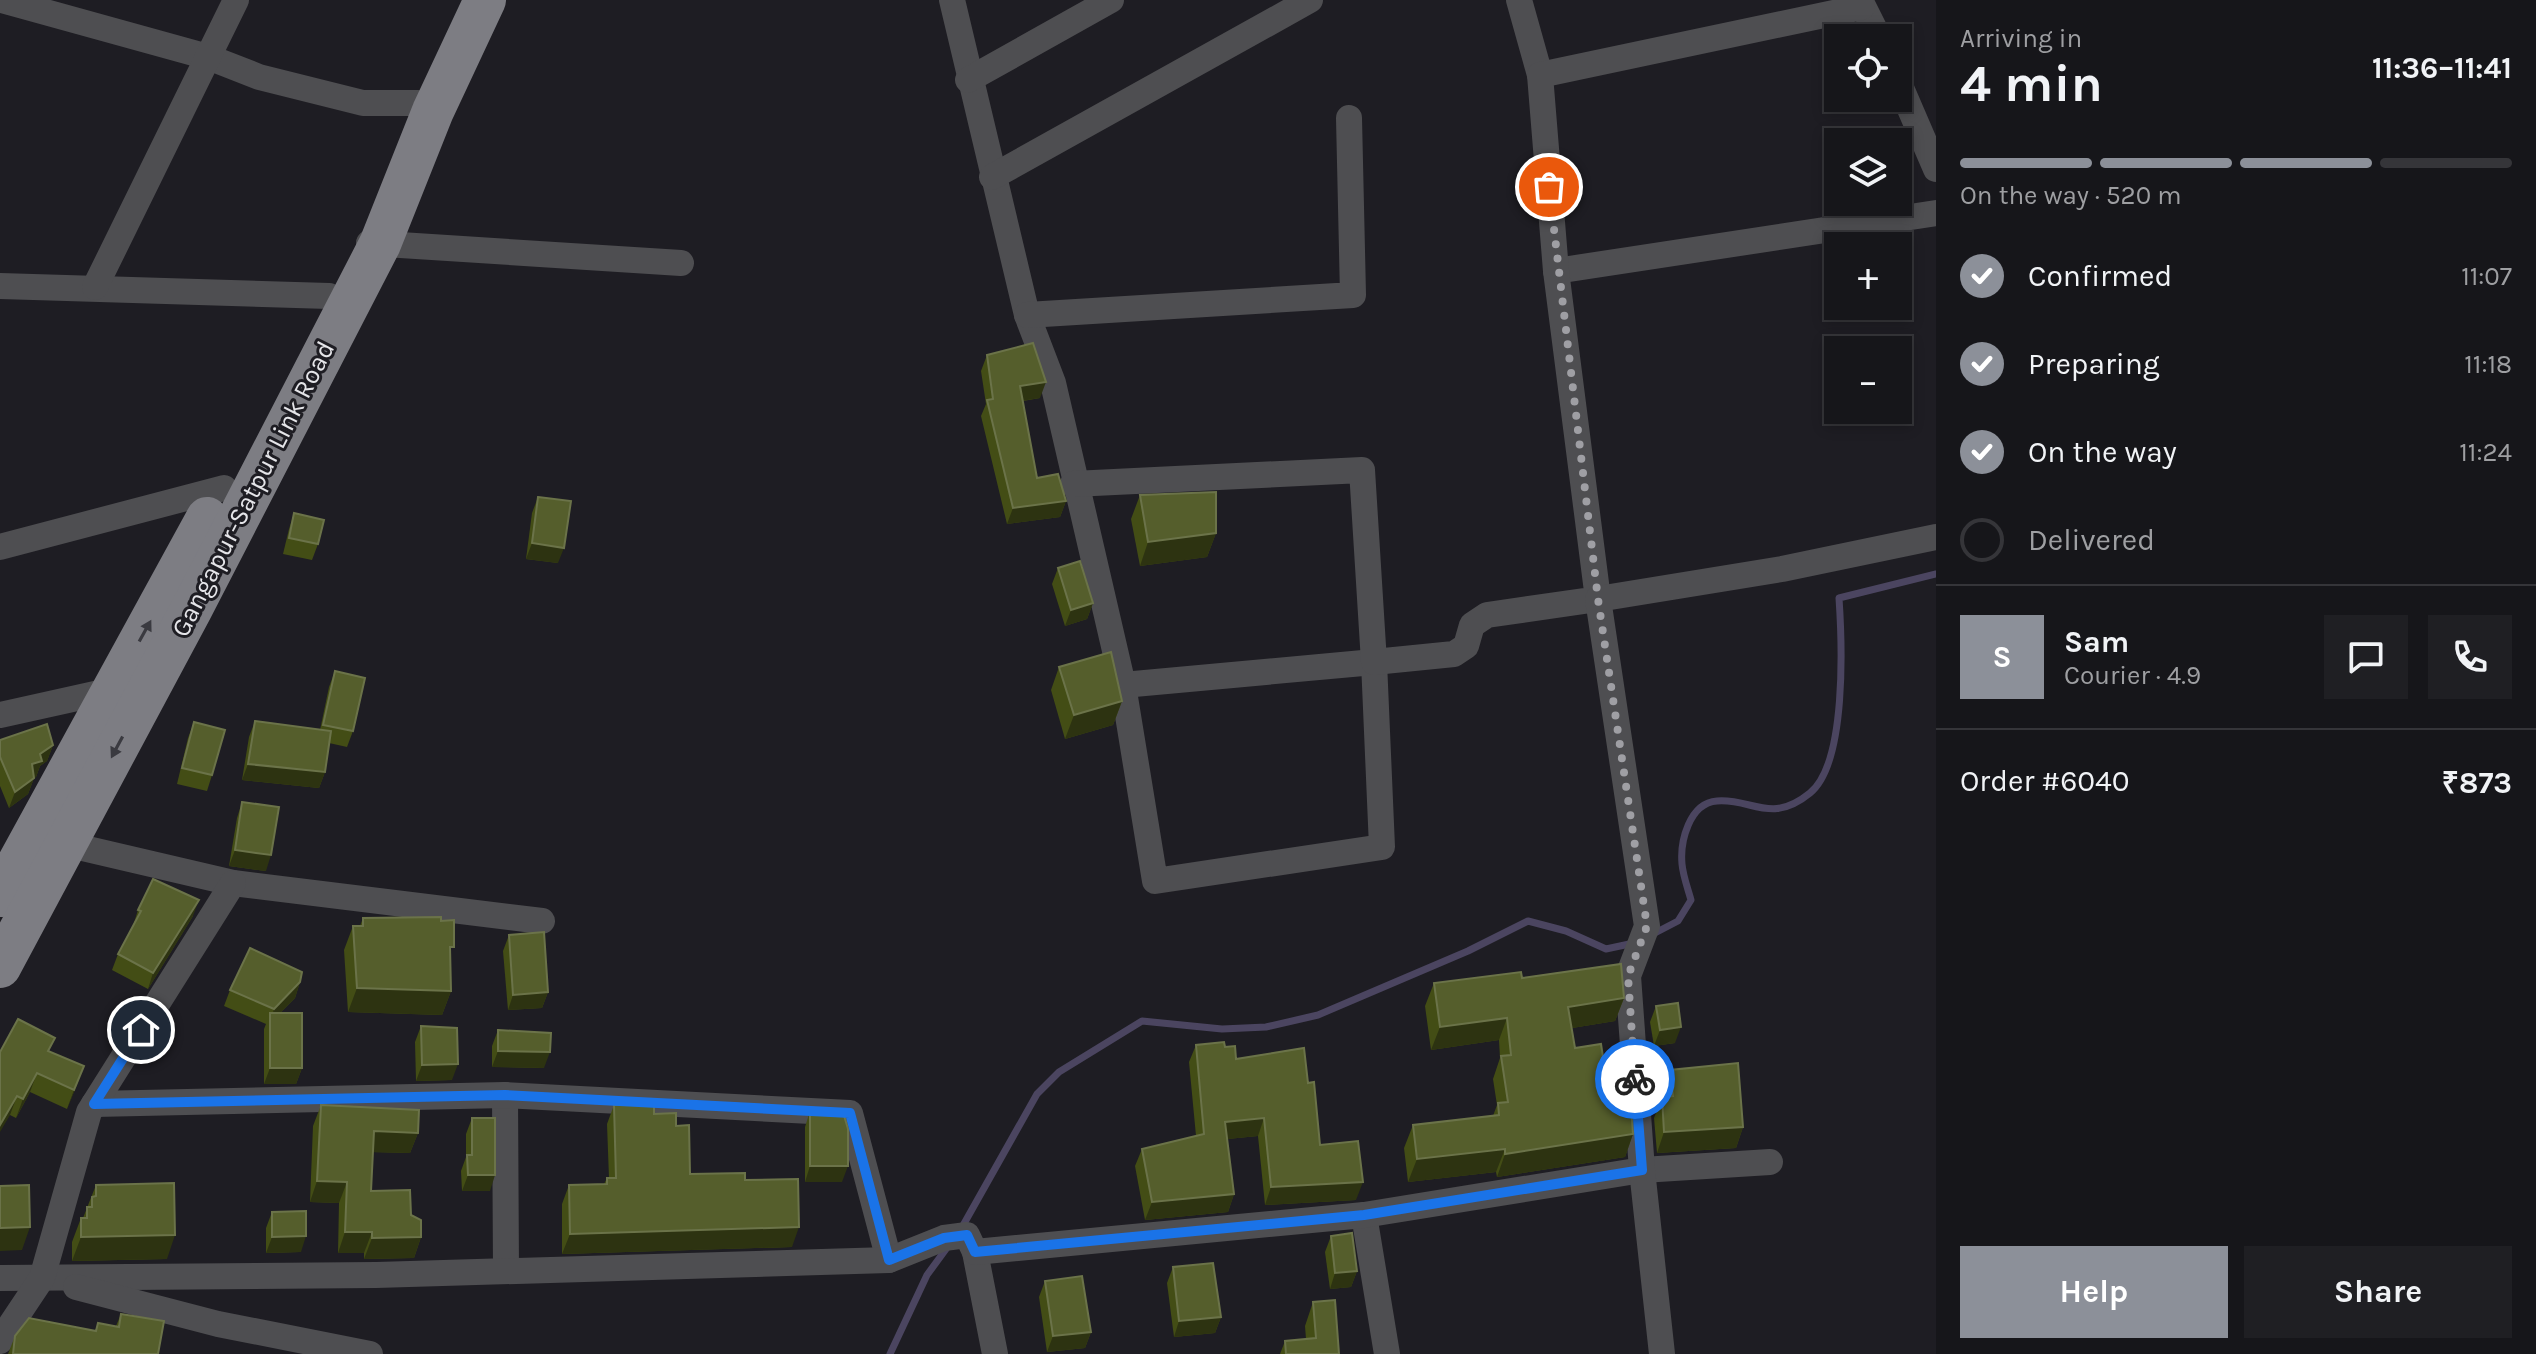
<!DOCTYPE html>
<html lang="en">
<head>
<meta charset="utf-8">
<style>
  body { margin:0; font-family:Karla,sans-serif; background:#1f1f23; color:#f1f3f6; height:100vh; display:flex; flex-direction:column; font-size:30px; white-space:nowrap }
  * { box-sizing:border-box; margin:0 }
  p { font-size:26px; color:#9e9fa2 }
  .icon { flex:none; width:44px; height:44px; fill:none; stroke:currentColor; stroke-width:2; stroke-linecap:round; stroke-linejoin:round }
  .map { position:relative; flex:1; overflow:hidden }
  .details { display:flex; flex-direction:column; background:#16161a; width:600px }
  .details>* { flex:none }
  .buttons { position:absolute; left:1824px; top:24px; display:grid; gap:16px }
  .buttons a { display:grid; place-items:center; width:88px; height:88px; border-radius:0px; background:#16161a; box-shadow:0 4px 12px #0003,0 0 0 2px #353539; font-size:40px }
  .pin { position:absolute; display:grid; place-items:center; width:68px; height:68px; color:#fff; margin:-34px; border:4px solid #fff; border-radius:50%; box-shadow:0 2px 8px #0007 }
  .courier { position:absolute; display:grid; place-items:center; width:80px; height:80px; margin:-40px; border:6px solid #1a73e8; border-radius:50%; background:#fff; color:#222; box-shadow:0 2px 10px #0007 }
  .overview em { font-style:normal; font-weight:700 }
  .overview div { display:flex; flex-direction:column-reverse }
  .overview { display:flex; align-items:center; justify-content:space-between; height:136px; padding:0 24px }
  h1 { font-size:52px; font-weight:700; line-height:60px }
  .bar { display:grid; grid-template-columns:repeat(4,1fr); gap:12px 8px; align-content:center; height:96px; padding:0 24px }
  .bar i { height:10px; border-radius:6px; background:#353539 }
  .bar .on { background:#8c9099 }
  .bar p { grid-column:span 4 }
  .line { display:flex; align-items:center; gap:20px; padding:0 24px; border-top:2px solid #353539 }
  .line div { flex:1 }
  .round { display:grid; place-items:center; flex:none; width:84px; height:84px; border-radius:0px; background:#1f1f23 }
  ol { padding:0 24px; list-style:none }
  li { display:flex; align-items:center; gap:24px; height:88px }
  li p { margin-inline-start:auto }
  li .icon { padding:8px; border-radius:50%; background:#8c9099; color:#fff; stroke-width:4 }
  li:last-child { color:#9e9fa2 }
  li i { width:44px; height:44px; border:4px solid #353539; border-radius:50% }
  .cta { display:flex; gap:16px; margin-top:auto; padding:16px 24px }
  .cta a { flex:1; height:92px; border-radius:0px; background:#8c9099; color:#fff; font-size:32px; font-weight:700; line-height:92px; text-align:center }
  .cta a+a { background:#1f1f23; color:#f1f3f6 }
  main { display:flex; flex:1; min-height:0 }
  .map>svg:first-child { display:block }
  .lines { fill:none; stroke-linecap:round; stroke-linejoin:round }
  .stream { stroke:#4b4560; stroke-width:7 }
  .minor { stroke:#4e4e51; stroke-width:26 }
  .primary { stroke:#7d7d83; stroke-width:42 }
  .wall { fill:#434d15 }
  .shaded-wall { fill:#2d3311 }
  .building { fill:#555e2c; stroke:#6b7349; stroke-width:2 }
  .oneway { fill:#3a3a40 }
  .done { stroke:#9f9fa4; stroke-width:8; stroke-dasharray:0 14.4 }
  .route { stroke:#1a73e8; stroke-width:10 }
  .labels { text-anchor:middle; dominant-baseline:central; stroke-width:6; stroke-linejoin:round; paint-order:stroke }
  .street-label { font-size:26px; fill:#e5e5e9; stroke:#1e1d23 }
</style>
</head>
<body>
<main>
<div class="map">
<svg width="1936" height="1354" viewBox="0 0 1936 1354">
  <rect width="100%" height="100%" fill="#1e1d23"/>
  <g class="lines">
    <g class="stream">
      <path d="M1653,934l25,-13 13,-21c-3,-11 -8,-24 -9,-36 -2,-22 7,-61 35,-63 35,-3 54,24 93,-8 37,-30 32,-151 29,-195l97,-24"/>
      <polyline points="961,1229 1037,1094 1059,1072 1142,1021 1222,1029 1266,1027 1318,1015 1468,951 1528,921 1566,931 1606,949 1634,943"/>
      <polyline points="890,1354 927,1275 949,1245"/>
    </g>
    <g class="minor">
      <polyline points="2,0 208,57 259,77 363,103 418,103 433,111"/>
      <polyline points="952,0 1027,315 1053,383 1123,685 1155,881 1382,847 1374,662 1123,685"/>
      <polyline points="1519,0 1540,75"/>
      <polyline points="1860,0 1879,38"/>
      <polyline points="968,80 1111,0"/>
      <polyline points="1898,81 1936,169"/>
      <polyline points="992,177 1310,0"/>
      <polyline points="369,243 681,263"/>
      <polyline points="1556,271 1936,213"/>
      <polyline points="0,286 329,296"/>
      <polyline points="95,287 236,0"/>
      <polyline points="1027,315 1353,295 1349,118"/>
      <polyline points="1073,484 1362,470 1374,662 1454,654 1466,646 1472,625 1487,615 1598,599 1556,271 1540,75 1862,7"/>
      <polyline points="0,547 224,488"/>
      <polyline points="0,715 113,690 117,692"/>
      <polyline points="53,841 233,883 542,921"/>
      <polyline points="505,1095 506,1271"/>
      <polyline points="94,1104 505,1095 850,1113 889,1260"/>
      <polyline points="1364,1215 1387,1354"/>
      <polyline points="975,1252 995,1354"/>
      <polyline points="0,1278 376,1275 889,1260 944,1238 967,1235 975,1252 1364,1215 1642,1170 1770,1162"/>
      <polyline points="76,1287 218,1324 370,1354"/>
      <polyline points="0,1341 42,1278 89,1112 233,883"/>
      <polyline points="1662,1354 1642,1170 1628,976 1647,926 1598,599 1782,569 1936,537"/>
    </g>
    <g class="primary">
      <polyline points="0,896 207,518"/>
      <polyline points="0,967 191,610 380,244 433,111 485,0"/>
    </g>
  </g>
  <g class="wall">
    <polygon points="987,355 1040,398 1023,401 1037,478 1066,501 1060,517 1007,524 981,416 986,404 981,371"/>
    <polygon points="1140,495 1216,533 1207,557 1140,566 1131,519"/>
    <polygon points="538,497 558,563 526,559 532,513"/>
    <polygon points="294,513 318,544 312,560 283,554 289,529"/>
    <polygon points="1058,568 1093,603 1087,619 1065,626 1052,584"/>
    <polygon points="1059,667 1122,701 1113,725 1065,739 1051,690"/>
    <polygon points="335,671 353,731 347,747 329,743 325,772 319,788 242,780 249,737 255,721 320,730 329,687"/>
    <polygon points="194,722 212,775 207,791 177,784 188,738"/>
    <polygon points="0,740 53,745 47,761 40,766 36,777 34,778 28,794 9,808 0,786"/>
    <polygon points="242,802 266,871 229,866 237,818"/>
    <polygon points="138,910 193,916 148,989 112,970 118,954 133,926"/>
    <polygon points="363,918 441,921 450,957 451,991 442,1015 348,1012 344,950 353,926 360,926"/>
    <polygon points="509,935 548,992 542,1008 508,1010 503,951"/>
    <polygon points="1522,978 1624,998 1615,1021 1572,1028 1575,1048 1633,1134 1625,1157 1497,1177 1496,1172 1408,1182 1404,1148 1413,1125 1493,1116 1497,1105 1493,1079 1500,1058 1499,1040 1431,1050 1425,1006 1434,983"/>
    <polygon points="300,982 295,998 280,1013 302,1068 296,1084 264,1084 264,1029 266,1024 224,1006 230,990"/>
    <polygon points="1656,1006 1675,1043 1654,1046 1650,1022"/>
    <polygon points="421,1026 452,1080 416,1081 415,1042"/>
    <polygon points="498,1030 544,1068 492,1067 492,1046"/>
    <polygon points="1196,1045 1225,1047 1236,1059 1308,1083 1320,1145 1356,1200 1265,1205 1258,1136 1227,1139 1234,1194 1228,1212 1145,1220 1135,1166 1142,1149 1196,1136 1189,1062"/>
    <polygon points="0,1052 50,1052 84,1066 67,1109 30,1092 16,1118 10,1115"/>
    <polygon points="1670,1070 1743,1127 1736,1148 1657,1153 1654,1118 1662,1097 1663,1097 1662,1090"/>
    <polygon points="321,1105 418,1133 410,1153 373,1152 371,1191 411,1215 421,1237 414,1258 364,1259 364,1253 338,1253 339,1203 310,1202 313,1126"/>
    <polygon points="614,1105 654,1114 676,1126 690,1174 745,1180 792,1247 562,1254 562,1204 569,1185 604,1184 607,1178 609,1178 607,1124"/>
    <polygon points="810,1111 842,1182 805,1182 805,1127"/>
    <polygon points="472,1118 490,1191 462,1191 461,1171 466,1157 466,1134"/>
    <polygon points="96,1185 167,1259 72,1261 72,1242 81,1218 83,1218"/>
    <polygon points="272,1212 301,1252 266,1253 266,1228"/>
    <polygon points="1331,1236 1357,1271 1351,1287 1330,1289 1325,1252"/>
    <polygon points="1173,1267 1221,1317 1215,1333 1174,1337 1167,1283"/>
    <polygon points="1045,1281 1091,1332 1085,1348 1047,1352 1039,1297"/>
    <polygon points="1313,1302 1339,1354 1280,1354 1285,1341 1306,1339 1305,1326"/>
    <polygon points="121,1314 158,1354 8,1354 15,1336 95,1331 98,1323 116,1326"/>
  </g>
  <g class="shaded-wall">
    <polygon points="1046,382 1040,398 1014,402 1020,386"/>
    <polygon points="1066,501 1060,517 1007,524 1013,508"/>
    <polygon points="1216,533 1207,557 1140,566 1148,542"/>
    <polygon points="532,543 564,548 558,563 526,559"/>
    <polygon points="1093,603 1087,619 1065,626 1071,610"/>
    <polygon points="1122,701 1113,725 1065,739 1074,715"/>
    <polygon points="53,745 47,761 40,766 36,777 27,780 32,764 40,754"/>
    <polygon points="248,764 325,772 319,788 242,780"/>
    <polygon points="34,778 28,794 9,808 15,792"/>
    <polygon points="235,850 271,855 266,871 229,866"/>
    <polygon points="199,900 193,916 148,989 153,973"/>
    <polygon points="300,982 295,998 270,1023 274,1009"/>
    <polygon points="357,988 451,991 442,1015 348,1012"/>
    <polygon points="548,992 542,1008 508,1010 513,995"/>
    <polygon points="1624,998 1615,1021 1560,1030 1568,1007"/>
    <polygon points="1507,1018 1499,1040 1431,1050 1440,1027"/>
    <polygon points="1681,1027 1675,1043 1654,1046 1660,1030"/>
    <polygon points="498,1051 550,1052 544,1068 492,1067"/>
    <polygon points="458,1064 452,1080 416,1081 422,1065"/>
    <polygon points="84,1066 77,1085 67,1109 74,1090"/>
    <polygon points="270,1068 302,1068 296,1084 264,1084"/>
    <polygon points="37,1073 30,1092 16,1118 23,1099"/>
    <polygon points="17,1096 10,1115 0,1132 0,1125"/>
    <polygon points="1264,1118 1258,1136 1218,1140 1225,1122"/>
    <polygon points="1743,1127 1736,1148 1657,1153 1664,1132"/>
    <polygon points="374,1131 418,1133 410,1153 366,1152"/>
    <polygon points="1633,1134 1625,1157 1497,1177 1505,1154"/>
    <polygon points="1505,1149 1496,1172 1408,1182 1417,1159"/>
    <polygon points="810,1166 848,1166 842,1182 805,1182"/>
    <polygon points="468,1175 495,1175 490,1191 462,1191"/>
    <polygon points="317,1181 347,1182 339,1203 310,1202"/>
    <polygon points="1363,1182 1356,1200 1265,1205 1271,1187"/>
    <polygon points="1234,1194 1228,1212 1145,1220 1152,1202"/>
    <polygon points="30,1227 22,1250 0,1251 0,1228"/>
    <polygon points="799,1227 792,1247 562,1254 570,1234"/>
    <polygon points="345,1232 372,1232 364,1253 338,1253"/>
    <polygon points="175,1235 167,1259 72,1261 81,1237"/>
    <polygon points="306,1236 301,1252 266,1253 272,1237"/>
    <polygon points="421,1237 414,1258 364,1259 372,1238"/>
    <polygon points="1357,1271 1351,1287 1330,1289 1335,1273"/>
    <polygon points="1221,1317 1215,1333 1174,1337 1179,1321"/>
    <polygon points="1091,1332 1085,1348 1047,1352 1053,1336"/>
  </g>
  <g class="building">
    <polygon points="1033,343 1046,382 1020,386 1037,478 1058,474 1066,501 1013,508 987,400 993,399 987,355"/>
    <polygon points="1216,492 1216,533 1148,542 1140,495"/>
    <polygon points="538,497 571,501 564,548 532,543"/>
    <polygon points="294,513 324,520 318,544 289,538"/>
    <polygon points="1080,561 1093,603 1071,610 1058,568"/>
    <polygon points="1111,652 1122,701 1074,715 1059,667"/>
    <polygon points="335,671 365,678 353,731 323,725"/>
    <polygon points="255,721 331,731 325,772 248,764"/>
    <polygon points="194,722 225,730 212,775 182,768"/>
    <polygon points="47,724 53,745 40,754 42,761 32,764 34,778 15,792 0,757 0,740"/>
    <polygon points="242,802 279,807 271,855 235,850"/>
    <polygon points="153,879 199,900 153,973 118,954 141,911 138,910"/>
    <polygon points="441,917 441,921 454,920 454,947 450,947 451,991 357,988 353,926 363,926 363,918"/>
    <polygon points="544,932 548,992 513,995 509,935"/>
    <polygon points="250,948 302,972 300,982 274,1009 230,990"/>
    <polygon points="1621,964 1624,998 1568,1007 1575,1048 1601,1044 1609,1096 1630,1093 1633,1134 1505,1154 1505,1149 1417,1159 1413,1125 1499,1115 1498,1103 1508,1102 1501,1056 1511,1055 1507,1018 1440,1027 1434,983 1521,972 1522,978"/>
    <polygon points="1678,1003 1681,1027 1660,1030 1656,1006"/>
    <rect x="270" y="1013" width="32" height="55"/>
    <polygon points="18,1019 55,1038 48,1051 84,1066 74,1090 37,1073 23,1099 17,1096 0,1125 0,1052"/>
    <polygon points="421,1026 457,1028 458,1064 422,1065"/>
    <polygon points="498,1030 551,1033 550,1052 498,1051"/>
    <polygon points="1224,1042 1225,1047 1235,1046 1236,1059 1304,1048 1308,1083 1314,1082 1320,1145 1358,1141 1363,1182 1271,1187 1264,1118 1225,1122 1234,1194 1152,1202 1142,1149 1204,1134 1196,1045"/>
    <polygon points="1738,1063 1743,1127 1664,1132 1662,1097 1673,1096 1670,1070"/>
    <polygon points="654,1104 654,1114 676,1113 676,1126 689,1125 690,1174 745,1173 745,1180 798,1179 799,1227 570,1234 569,1185 607,1184 607,1178 616,1178 614,1105"/>
    <polygon points="321,1105 419,1110 418,1133 374,1131 371,1191 410,1190 411,1215 421,1220 421,1237 372,1238 372,1232 345,1232 347,1182 317,1181"/>
    <polygon points="810,1111 843,1112 848,1129 848,1166 810,1166"/>
    <polygon points="472,1118 495,1118 495,1175 468,1175 467,1155 472,1155"/>
    <polygon points="174,1183 175,1235 81,1237 81,1218 87,1218 87,1207 92,1207 92,1197 96,1196 96,1185"/>
    <polygon points="29,1185 30,1227 0,1228 0,1186"/>
    <polygon points="306,1211 306,1236 272,1237 272,1212"/>
    <polygon points="1352,1233 1357,1271 1335,1273 1331,1236"/>
    <polygon points="1213,1263 1221,1317 1179,1321 1173,1267"/>
    <polygon points="1082,1276 1091,1332 1053,1336 1045,1281"/>
    <polygon points="1335,1300 1339,1354 1286,1354 1285,1341 1316,1338 1313,1302"/>
    <polygon points="121,1314 164,1321 158,1354 13,1354 15,1336 29,1318 96,1331 98,1323 119,1327"/>
  </g>
  <defs><path id="oneway-solid" d="M-6-.8H1V-3.2L6.5 0L1 3.2V.8H-6Z" transform="scale(2)"/></defs>
  <g class="oneway">
    <use href="#oneway-solid" transform="translate(145 631) rotate(-61)"/>
    <use href="#oneway-solid" transform="translate(117 747) rotate(118)"/>
  </g>
  <g class="lines">
    <polyline class="done" points="1549,187 1598,599 1647,926 1628,976 1635,1079"/>
    <polyline class="route" points="141,1030 94,1104 505,1095 850,1113 889,1260 944,1238 967,1235 975,1252 1364,1215 1642,1170 1635,1079"/>
  </g>
  <g class="labels">
    <g class="street-label">
      <text transform="translate(253 489) rotate(-63)">Gangapur-Satpur Link Road</text>
    </g>
  </g>
</svg>
<div class="buttons">
<a><svg class="icon" aria-label="locate" viewBox="0 0 24 24"><circle cx="12" cy="12" r="6"/><path d="M12 2v4M12 18v4M2 12h4M18 12h4"/></svg></a>
<a><svg class="icon" aria-label="layers" viewBox="0 0 24 24"><path d="M12 4l9 5-9 5-9-5zM3 14l9 5 9-5"/></svg></a>
<a>+</a>
<a>−</a>
</div>
<div class="pin" style="left:1549px;top:187px;background:#ea580c"><svg class="icon" aria-label="bag" viewBox="0 0 24 24"><path d="M5 8h14l-1 12H6zM9 8a3 3 0 0 1 6 0"/></svg></div>
<div class="pin" style="left:141px;top:1030px;background:#1f2937"><svg class="icon" aria-label="home" viewBox="0 0 24 24"><path d="M3 11l9-7 9 7M6 9v11h12V9"/></svg></div>
<div class="courier" style="left:1635px;top:1079px"><svg class="icon" aria-label="bike" viewBox="0 0 24 24"><circle cx="6" cy="16" r="4"/><circle cx="18" cy="16" r="4"/><path d="M6 16l4-8h5l3 8M10 8l3 8H6M13 5h3"/></svg></div>
</div>
<section class="details">
<div class="overview"><div><h1>4 min</h1><p>Arriving in</p></div><em>11:36–11:41</em></div>
<div class="bar"><i class="on"></i><i class="on"></i><i class="on"></i><i></i><p>On the way · 520 m</p></div>
<ol>
<li><svg class="icon" aria-label="check" viewBox="0 0 24 24"><path d="M5 12l5 5 9-10"/></svg>Confirmed<p>11:07</p></li>
<li><svg class="icon" aria-label="check" viewBox="0 0 24 24"><path d="M5 12l5 5 9-10"/></svg>Preparing<p>11:18</p></li>
<li><svg class="icon" aria-label="check" viewBox="0 0 24 24"><path d="M5 12l5 5 9-10"/></svg>On the way<p>11:24</p></li>
<li><i></i>Delivered</li>
</ol>
<div class="line" style="height:144px"><b class="round" style="background:#8c9099;color:#fff">S</b><div><b>Sam</b><p>Courier · 4.9</p></div><a class="round"><svg class="icon" aria-label="chat" viewBox="0 0 24 24"><path d="M4 5h16v11H9l-5 4z"/></svg></a><a class="round"><svg class="icon" aria-label="phone" viewBox="0 0 24 24"><path d="M5 4h4l2 5-3 2q2 4 5 5l2-3 5 2v4C11 20 4 13 5 4z"/></svg></a></div>
<div class="line" style="height:104px"><div>Order #6040</div><b>₹873</b></div>
<div class="cta"><a>Help</a><a>Share</a></div>
</section>
</main>
</body>
</html>
